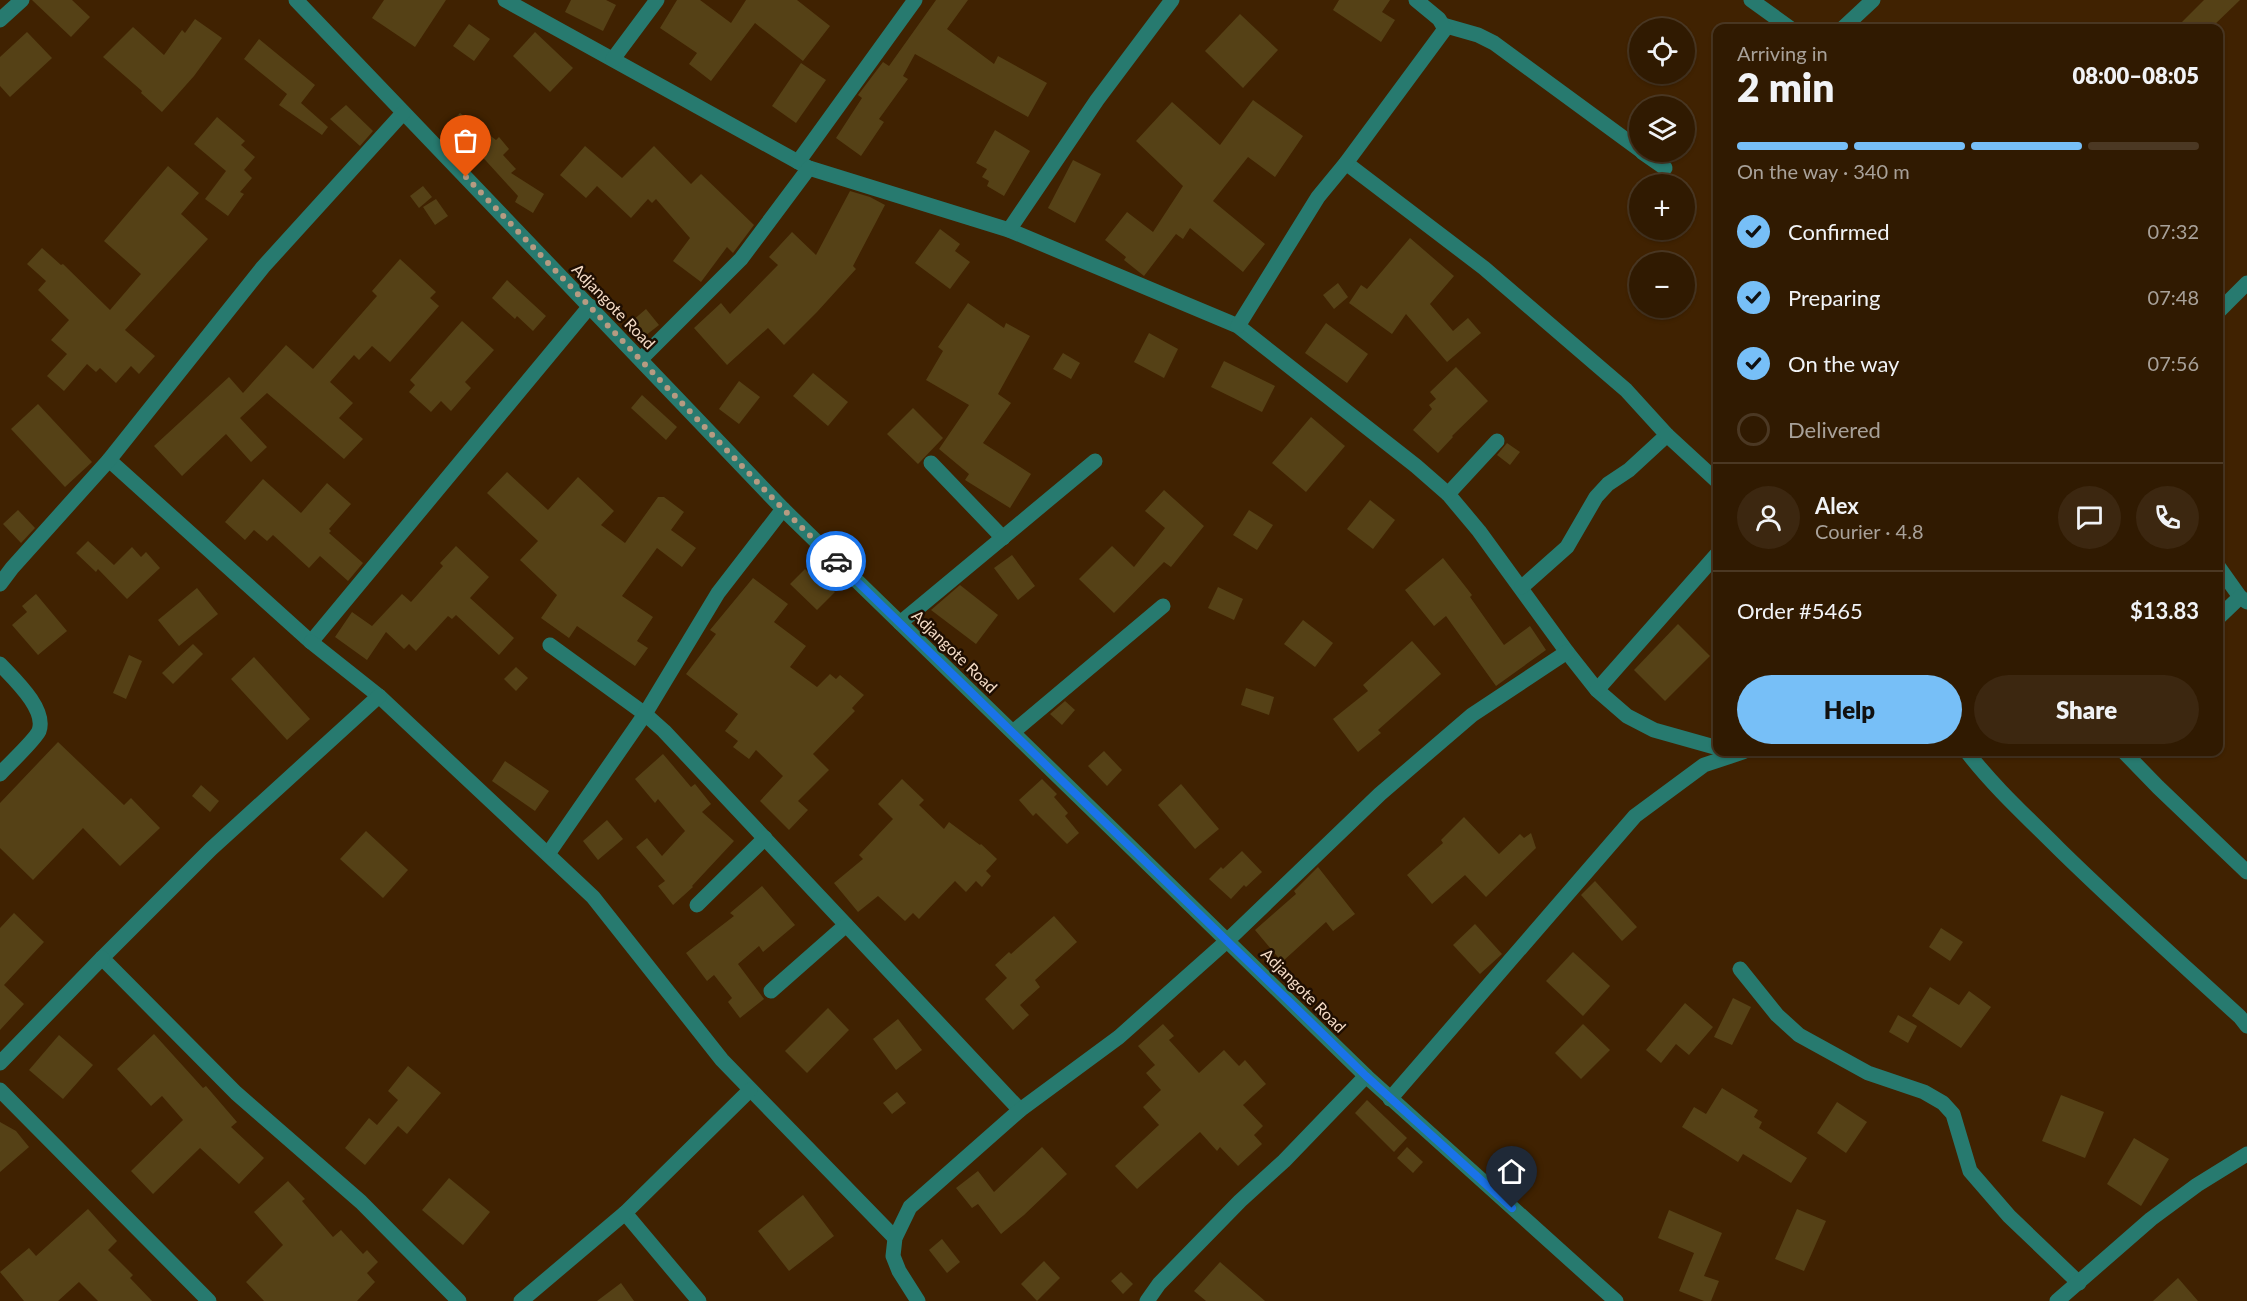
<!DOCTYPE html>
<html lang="en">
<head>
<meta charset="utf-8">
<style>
  body { margin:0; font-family:Lato,sans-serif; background:#3c2710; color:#f1f3f6; height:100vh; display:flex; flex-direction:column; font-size:22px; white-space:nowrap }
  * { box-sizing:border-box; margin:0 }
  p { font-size:20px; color:#a8a199 }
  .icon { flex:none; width:33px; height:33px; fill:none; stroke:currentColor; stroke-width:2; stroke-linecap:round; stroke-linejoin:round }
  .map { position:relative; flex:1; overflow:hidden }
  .panel { position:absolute; left:1713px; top:24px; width:510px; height:732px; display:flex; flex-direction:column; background:#301a01; border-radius:12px; box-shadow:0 2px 4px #0004,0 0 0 2px #4b3823 }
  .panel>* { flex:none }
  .tools { position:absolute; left:1629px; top:18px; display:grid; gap:12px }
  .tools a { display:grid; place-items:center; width:66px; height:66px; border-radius:50%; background:#301a01; box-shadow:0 2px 4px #0004,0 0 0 2px #4b3823; font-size:30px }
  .pin { position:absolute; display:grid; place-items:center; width:51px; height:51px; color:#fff; margin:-62px -26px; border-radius:50% 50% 50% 0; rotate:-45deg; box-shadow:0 0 6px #0007 }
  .pin .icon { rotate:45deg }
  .courier { position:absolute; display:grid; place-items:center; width:60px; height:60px; margin:-30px; border:4px solid #1a73e8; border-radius:50%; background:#fff; color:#222; box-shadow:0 2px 8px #0007 }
  .overview em { font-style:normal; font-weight:800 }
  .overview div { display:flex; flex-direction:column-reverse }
  .overview { display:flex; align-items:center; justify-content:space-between; height:102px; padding:0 24px }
  h1 { font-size:39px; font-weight:800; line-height:45px }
  .bar { display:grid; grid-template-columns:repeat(4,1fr); gap:9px 6px; align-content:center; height:72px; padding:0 24px }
  .bar i { height:8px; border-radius:4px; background:#4b3823 }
  .bar .active { background:#77bff7 }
  .bar p { grid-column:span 4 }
  .line { display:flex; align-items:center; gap:15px; padding:0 24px; border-top:2px solid #4b3823 }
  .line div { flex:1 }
  .round { display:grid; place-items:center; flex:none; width:63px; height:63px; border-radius:32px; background:#3c2710 }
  ol { padding:0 24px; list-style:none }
  li { display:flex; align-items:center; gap:18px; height:66px }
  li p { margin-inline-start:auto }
  li .icon { padding:6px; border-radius:50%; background:#77bff7; color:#111; stroke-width:4 }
  li:last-child { color:#a8a199 }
  li i { width:33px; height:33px; border:3px solid #4b3823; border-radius:50% }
  .cta { display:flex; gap:12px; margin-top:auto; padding:12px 24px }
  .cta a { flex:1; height:69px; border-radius:36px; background:#77bff7; color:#111; font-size:24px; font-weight:800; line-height:69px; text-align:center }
  .cta a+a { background:#3c2710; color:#f1f3f6 }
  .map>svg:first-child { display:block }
  .building { fill:#554116 }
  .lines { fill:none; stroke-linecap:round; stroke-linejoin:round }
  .minor { stroke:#277a6f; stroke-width:15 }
  .done { stroke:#b69b82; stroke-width:6; stroke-dasharray:0 10.8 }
  .route { stroke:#1a73e8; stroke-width:8 }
  .labels { text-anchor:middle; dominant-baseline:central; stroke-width:5; stroke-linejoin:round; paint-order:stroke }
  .street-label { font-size:16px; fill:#f5dcc7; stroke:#1f0e01 }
</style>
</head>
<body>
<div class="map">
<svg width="2247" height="1301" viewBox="0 0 2247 1301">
  <rect width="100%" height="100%" fill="#402201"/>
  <g class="building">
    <polygon points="32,0 72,0 90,17 71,37"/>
    <polygon points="384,0 446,0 415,47 372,18"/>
    <polygon points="571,0 606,0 616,5 603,31 565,12"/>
    <polygon points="677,0 700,0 731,23 746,0 797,0 830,26 803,61 755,23 711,81 689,64 697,53 660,28"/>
    <polygon points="936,0 968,0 947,29 994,64 998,56 1047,83 1028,117 915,54 903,76 908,79 879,119 884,122 861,156 836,138 862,98 858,95 883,62 889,66"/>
    <polygon points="1339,0 1390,0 1382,12 1395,20 1381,42 1333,10"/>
    <polygon points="2204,0 2240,0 2211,28 2176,28"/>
    <polygon points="1240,14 1278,50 1243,88 1205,51"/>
    <polygon points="195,19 222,38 194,76 162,112 141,93 142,91 103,57 133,27 164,55 182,30 185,33"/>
    <polygon points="469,24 490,39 474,61 453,46"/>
    <polygon points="27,32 52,58 10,97 0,86 0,57"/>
    <polygon points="535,32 573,68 550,92 513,56"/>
    <polygon points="259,39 315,85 301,103 328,127 322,135 279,105 287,94 244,59"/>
    <polygon points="801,63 826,80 796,123 772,106"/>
    <polygon points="1253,100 1303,136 1275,177 1248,157 1213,201 1265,244 1243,272 1190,228 1183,239 1176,234 1144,276 1124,260 1126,257 1105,240 1127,212 1153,232 1183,186 1136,141 1172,102 1220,145"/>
    <polygon points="346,105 373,131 360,146 330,119"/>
    <polygon points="460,113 496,140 499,137 509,149 503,155 516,169 511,173 544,194 533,213 515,202 518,196 477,151 446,128"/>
    <polygon points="217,117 245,141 241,145 255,157 244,170 252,178 240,192 244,194 228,216 205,199 226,171 194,144"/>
    <polygon points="995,130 1030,151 1004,196 987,186 989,181 982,177 987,169 976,163"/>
    <polygon points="585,146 622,178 654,146 691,184 701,174 754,225 733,253 727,247 701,282 673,261 690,238 656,199 652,203 648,199 631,218 597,186 586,198 560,175"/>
    <polygon points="1073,160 1101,174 1075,223 1048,208"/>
    <polygon points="168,166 199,193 181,214 208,239 125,330 155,356 139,374 131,366 116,383 100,368 96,372 87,364 64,391 47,376 67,354 51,340 69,320 38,290 46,281 27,264 42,248 61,265 63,264 110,310 141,274 104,241"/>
    <polygon points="423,186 432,197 419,208 410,196"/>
    <polygon points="850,191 870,197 885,205 853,266 856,269 817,312 784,345 768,328 727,365 694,328 721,303 730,314 778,265 769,257 792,232 816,255"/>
    <polygon points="436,199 448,216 435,225 423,207"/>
    <polygon points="940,229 960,244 955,251 970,262 950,289 915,263"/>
    <polygon points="1410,238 1454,276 1430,304 1453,331 1468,318 1481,333 1447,362 1406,314 1392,334 1349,303 1361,285 1367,289"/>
    <polygon points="400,259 436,292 430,298 439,306 390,362 372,346 359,360 354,355 330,382 353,403 339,418 363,439 344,459 267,393 240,418 267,447 251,462 226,434 182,476 154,446 229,377 243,393 286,345 313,369 377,296 372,291"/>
    <polygon points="507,280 546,316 533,331 517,316 515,319 492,298"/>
    <polygon points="1338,283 1348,297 1334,309 1323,295"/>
    <polygon points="968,303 1004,328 1006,323 1030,336 998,394 1011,403 983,443 1031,474 1010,508 965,480 969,474 939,449 969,405 926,380 943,351 938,347"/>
    <polygon points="646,309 659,325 645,336 632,321"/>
    <polygon points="462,321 494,350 465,382 471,388 451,411 441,401 431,412 409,392 415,385 410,380"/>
    <polygon points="1326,323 1368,354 1347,383 1305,353"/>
    <polygon points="1149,333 1178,349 1164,378 1134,362"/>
    <polygon points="1063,353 1080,363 1071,379 1053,369"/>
    <polygon points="1224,361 1275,386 1262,412 1211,387"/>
    <polygon points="1456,367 1488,401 1452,436 1453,437 1438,453 1413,430 1432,409 1429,405 1436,399 1430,392"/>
    <polygon points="813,373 848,402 828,426 793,396"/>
    <polygon points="739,381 760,397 739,424 719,409"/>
    <polygon points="642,395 677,427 666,440 631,408"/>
    <polygon points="38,404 92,462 65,487 11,429"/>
    <polygon points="913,408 943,438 918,464 887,434"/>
    <polygon points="1311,417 1345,446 1306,492 1272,463"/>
    <polygon points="1507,443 1520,452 1510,465 1497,455"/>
    <polygon points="507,472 548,510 578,477 614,511 601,525 625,543 658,497 664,497 684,512 671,530 696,548 682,567 657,548 622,596 653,617 637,641 648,648 635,666 577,626 569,638 541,618 557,595 520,560 538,541 487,493"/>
    <polygon points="263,479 301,513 327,483 351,504 329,529 331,531 329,533 363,563 348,581 320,556 309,568 273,535 267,541 254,530 245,540 225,522"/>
    <polygon points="1164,490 1204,526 1171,567 1164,562 1114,613 1079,579 1112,546 1134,567 1165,528 1145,511"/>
    <polygon points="1370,500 1395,520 1373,549 1347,529"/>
    <polygon points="18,510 35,528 21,543 3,524"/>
    <polygon points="1249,510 1273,525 1257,550 1233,535"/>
    <polygon points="88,541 114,565 132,547 141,557 146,552 160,568 127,599 98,569 96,572 76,553"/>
    <polygon points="456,546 489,577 470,598 514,638 499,655 456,615 452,619 448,616 416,651 409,644 404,649 386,632 367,660 335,637 352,612 372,626 402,594 411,602 443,566 440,563"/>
    <polygon points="1012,555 1035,586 1018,600 994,568"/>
    <polygon points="1443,558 1472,595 1470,597 1504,645 1530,626 1546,650 1496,686 1446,616 1434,626 1405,590"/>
    <polygon points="805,569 820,584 823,580 835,592 817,610 790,584"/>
    <polygon points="753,578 788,604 774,622 806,646 790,667 817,687 830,674 836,679 840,675 864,695 852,708 855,711 813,754 829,770 798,801 808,810 789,830 760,801 783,776 756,750 749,759 733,747 738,741 725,731 738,714 686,674 716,634 710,630"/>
    <polygon points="960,585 998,615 976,644 931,610"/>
    <polygon points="1218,587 1243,599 1234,620 1208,608"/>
    <polygon points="197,588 218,614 179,646 158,620"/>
    <polygon points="36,594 67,631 38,655 12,625 27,612 22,606"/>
    <polygon points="1303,620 1333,643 1315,667 1284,644"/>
    <polygon points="1678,624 1710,656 1665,701 1634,670"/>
    <polygon points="1412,641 1441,674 1378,730 1381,733 1358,752 1333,719 1368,691 1363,685"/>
    <polygon points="193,644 203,654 173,684 162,673"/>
    <polygon points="129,655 142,661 126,699 113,693"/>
    <polygon points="254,657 310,719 287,740 231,679"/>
    <polygon points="516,667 528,678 516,691 504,679"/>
    <polygon points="1246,688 1274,697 1269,715 1241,705"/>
    <polygon points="1065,701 1075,710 1062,725 1050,714"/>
    <polygon points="58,742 124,805 131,798 160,828 120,866 83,828 33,880 0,848 0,803"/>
    <polygon points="1104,751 1122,770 1107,786 1088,766"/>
    <polygon points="663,754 691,787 695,784 711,804 702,812 734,841 692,886 693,887 673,905 658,886 665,881 636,847 647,838 662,856 685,831 658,799 655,803 635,779"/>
    <polygon points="505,761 549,791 535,811 492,781"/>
    <polygon points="902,779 924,800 919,805 944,829 949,822 980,845 981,844 997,859 986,871 991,876 982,887 976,881 966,892 955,881 919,919 913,913 905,921 878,896 858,912 834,883 863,859 859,855 893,819 878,804"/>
    <polygon points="1042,779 1057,794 1054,797 1068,813 1065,816 1079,833 1067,844 1036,813 1033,816 1019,800"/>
    <polygon points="1181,784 1219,829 1195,849 1158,805"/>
    <polygon points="201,785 219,801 210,812 192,796"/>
    <polygon points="1464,817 1499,854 1520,834 1524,838 1531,833 1536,848 1486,897 1465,875 1432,904 1407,875 1443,843 1441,840"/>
    <polygon points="607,820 623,839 598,860 583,841"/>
    <polygon points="366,831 408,870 383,898 340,859"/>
    <polygon points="1242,851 1262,872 1246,887 1244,885 1231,899 1209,879 1221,867 1223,869"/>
    <polygon points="1318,867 1355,914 1333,931 1326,922 1282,962 1255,930 1296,894 1294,891"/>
    <polygon points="1595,881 1637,927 1622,941 1581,895"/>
    <polygon points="762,886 795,925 763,952 759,946 738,964 764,999 740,1018 728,1002 732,998 714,975 707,981 686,953 734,916 730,913"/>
    <polygon points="14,913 44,942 4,985 24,1004 0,1030 0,928"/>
    <polygon points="1054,916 1077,942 1035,980 1040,987 1020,1005 1029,1015 1013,1030 985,999 1007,978 995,965 1009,952 1011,954"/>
    <polygon points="1475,924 1502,954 1480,974 1453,945"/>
    <polygon points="1941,928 1963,942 1950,961 1929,947"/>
    <polygon points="1573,952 1610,986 1583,1016 1546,981"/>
    <polygon points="1930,987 1959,1005 1969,991 1991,1007 1961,1048 1912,1016"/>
    <polygon points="1733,998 1751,1007 1732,1045 1714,1037"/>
    <polygon points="1685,1003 1713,1027 1689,1055 1676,1044 1661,1063 1646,1050"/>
    <polygon points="828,1008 849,1030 807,1073 785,1051"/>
    <polygon points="1898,1015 1917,1026 1908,1043 1889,1032"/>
    <polygon points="898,1019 922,1050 896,1070 873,1039"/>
    <polygon points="1163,1024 1174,1036 1169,1040 1199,1073 1224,1050 1239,1066 1245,1060 1266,1084 1243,1105 1263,1126 1254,1135 1262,1144 1238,1166 1220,1147 1217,1151 1200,1132 1137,1189 1115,1166 1159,1125 1143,1107 1161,1090 1146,1073 1155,1065 1138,1046"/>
    <polygon points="1583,1024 1610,1050 1581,1079 1555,1053"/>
    <polygon points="154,1034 203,1088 206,1086 237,1122 231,1127 264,1158 239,1184 200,1148 153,1194 131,1171 183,1120 162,1096 151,1106 117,1069"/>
    <polygon points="59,1035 93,1065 63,1099 29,1070"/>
    <polygon points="408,1066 441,1093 407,1134 398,1126 365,1165 345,1148 369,1118 377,1125 398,1100 388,1091"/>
    <polygon points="1722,1088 1758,1110 1754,1117 1762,1122 1759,1128 1807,1158 1791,1183 1743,1154 1738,1162 1682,1127 1694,1107 1706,1114"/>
    <polygon points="897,1092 906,1103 892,1114 883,1103"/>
    <polygon points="2061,1095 2104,1112 2085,1158 2042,1141"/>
    <polygon points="1367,1100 1407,1138 1394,1152 1355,1113"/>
    <polygon points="1837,1102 1867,1122 1846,1153 1817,1133"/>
    <polygon points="0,1122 16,1131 29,1147 0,1172"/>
    <polygon points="2134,1138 2169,1159 2141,1206 2107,1184"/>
    <polygon points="1042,1147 1067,1174 1024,1215 1001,1234 978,1204 972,1208 956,1188 978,1171 994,1192"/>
    <polygon points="1407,1147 1423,1162 1413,1173 1397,1158"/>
    <polygon points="449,1178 490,1212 463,1245 422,1210"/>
    <polygon points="288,1181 305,1199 302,1201 333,1237 341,1230 363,1254 367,1250 378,1262 367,1273 375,1282 357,1301 264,1301 246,1282 283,1245 254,1212"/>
    <polygon points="803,1195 834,1236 789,1271 758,1231"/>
    <polygon points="88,1209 117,1241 108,1250 133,1275 130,1278 152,1301 98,1301 79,1282 58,1301 24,1301 0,1272 29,1248 36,1256"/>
    <polygon points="1797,1209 1826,1221 1804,1271 1775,1259"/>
    <polygon points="1669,1210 1722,1233 1704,1276 1719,1281 1711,1301 1704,1301 1679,1291 1694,1253 1658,1238"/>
    <polygon points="942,1239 960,1262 947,1273 929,1250"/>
    <polygon points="1044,1261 1060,1278 1037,1301 1021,1284"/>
    <polygon points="1220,1262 1265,1301 1206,1301 1194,1291"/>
    <polygon points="1121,1272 1133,1284 1123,1294 1111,1281"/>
    <polygon points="2178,1278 2198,1301 2153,1301"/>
    <polygon points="621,1283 634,1301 597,1301"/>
  </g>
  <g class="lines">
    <g class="minor">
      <polyline points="296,0 783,509 1366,1076 1616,1301"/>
      <polyline points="505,0 809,168 1009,230 1238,326 1416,466 1448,494 1479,531 1567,652 1597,690 1627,716 1654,730 1718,748"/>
      <polyline points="1751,0 1790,28"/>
      <polyline points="0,20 22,0"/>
      <polyline points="1443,25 1478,35 1494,43 1640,150"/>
      <polyline points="1843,28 1873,0"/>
      <polyline points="613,59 657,0"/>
      <polyline points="1642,152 1665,168"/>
      <polyline points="798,162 915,0"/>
      <polyline points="1346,163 1484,268 1626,390 1667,435 1629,470 1608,484 1596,497 1567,547 1522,587"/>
      <polyline points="1009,230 1097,100 1172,0"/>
      <polyline points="2218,312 2247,283"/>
      <polyline points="1238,326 1318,197 1346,163 1445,29 1439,19 1416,0"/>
      <polyline points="641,359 741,259 809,168"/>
      <polyline points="1667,435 1718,482"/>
      <polyline points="109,460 311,642 590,306"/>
      <polyline points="931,463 1003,538"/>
      <polyline points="1448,494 1497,441"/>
      <polyline points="2218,566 2240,597 2247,602"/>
      <polyline points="0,584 12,568 109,460 263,267 403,113"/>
      <polyline points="2218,618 2240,597"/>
      <polyline points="900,623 1095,461"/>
      <polyline points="311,642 379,696 593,897 722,1060 895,1238"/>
      <polyline points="550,645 645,714 664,731 1020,1110"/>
      <path d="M0,664c14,15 47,45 39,67 -4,9 -31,34 -39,43"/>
      <polyline points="1597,690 1718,553"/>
      <polyline points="379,696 211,849 102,958 236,1093 361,1202 459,1301"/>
      <polyline points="1013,732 1163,606"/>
      <path d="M1967,752c27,35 60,65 91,96 59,58 121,113 182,169l7,9"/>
      <polyline points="2124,752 2158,787 2247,872"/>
      <polyline points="548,854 645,714 718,593 783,509"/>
      <polyline points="697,905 765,838"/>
      <polyline points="1740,969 1777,1015 1799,1035 1868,1073 1924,1092 1943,1103 1953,1114 1970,1171 2009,1216 2079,1283"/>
      <polyline points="771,991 846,925"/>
      <polyline points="0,1063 102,958"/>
      <polyline points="0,1090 209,1301"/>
      <polyline points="1390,1099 1635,816 1704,765 1743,752"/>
      <polyline points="625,1213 699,1301"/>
      <polyline points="521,1301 625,1213 750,1090"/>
      <polyline points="918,1301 899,1271 893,1256 895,1238 910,1207 1020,1110 1119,1037 1228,940 1380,794 1472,715 1567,652"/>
      <polyline points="1147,1301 1159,1284 1240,1201 1284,1161 1366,1076"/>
      <polyline points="2057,1301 2151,1219 2197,1185 2247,1154"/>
    </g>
  </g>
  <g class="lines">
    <polyline class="done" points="466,177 783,509 836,561"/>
    <polyline class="route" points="836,561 1366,1076 1512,1208"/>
  </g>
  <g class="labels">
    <g class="street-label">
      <text transform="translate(614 306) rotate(46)">Adjangote Road</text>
      <text transform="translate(955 651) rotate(44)">Adjangote Road</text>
      <text transform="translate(1304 990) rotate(45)">Adjangote Road</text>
    </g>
  </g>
</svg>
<div class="tools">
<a><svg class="icon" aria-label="locate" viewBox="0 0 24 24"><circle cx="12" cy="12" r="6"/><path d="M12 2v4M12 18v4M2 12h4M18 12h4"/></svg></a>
<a><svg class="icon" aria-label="layers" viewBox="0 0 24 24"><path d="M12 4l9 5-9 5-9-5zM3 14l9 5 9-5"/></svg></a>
<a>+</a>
<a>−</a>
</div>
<div class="pin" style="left:466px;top:177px;background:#ea580c"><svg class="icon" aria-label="bag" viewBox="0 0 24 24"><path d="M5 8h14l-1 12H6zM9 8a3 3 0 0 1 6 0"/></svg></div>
<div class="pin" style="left:1512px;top:1208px;background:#1f2937"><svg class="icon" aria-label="home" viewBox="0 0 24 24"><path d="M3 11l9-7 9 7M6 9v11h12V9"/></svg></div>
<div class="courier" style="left:836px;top:561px"><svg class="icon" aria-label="car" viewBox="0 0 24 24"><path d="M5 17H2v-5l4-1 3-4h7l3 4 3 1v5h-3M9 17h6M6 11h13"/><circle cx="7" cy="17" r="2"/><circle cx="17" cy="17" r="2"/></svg></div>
<section class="panel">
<div class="overview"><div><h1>2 min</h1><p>Arriving in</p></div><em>08:00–08:05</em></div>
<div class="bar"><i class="active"></i><i class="active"></i><i class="active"></i><i></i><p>On the way · 340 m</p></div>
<ol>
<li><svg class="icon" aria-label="check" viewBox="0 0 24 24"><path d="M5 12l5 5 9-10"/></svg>Confirmed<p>07:32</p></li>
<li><svg class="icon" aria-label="check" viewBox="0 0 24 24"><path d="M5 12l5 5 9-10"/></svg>Preparing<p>07:48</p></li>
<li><svg class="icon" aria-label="check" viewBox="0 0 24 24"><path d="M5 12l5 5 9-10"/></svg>On the way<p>07:56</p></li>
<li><i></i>Delivered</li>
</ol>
<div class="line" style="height:108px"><a class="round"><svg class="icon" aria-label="person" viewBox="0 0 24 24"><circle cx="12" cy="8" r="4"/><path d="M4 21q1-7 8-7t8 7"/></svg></a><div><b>Alex</b><p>Courier · 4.8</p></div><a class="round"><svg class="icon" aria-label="chat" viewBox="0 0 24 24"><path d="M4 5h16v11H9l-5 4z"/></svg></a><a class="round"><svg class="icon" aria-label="phone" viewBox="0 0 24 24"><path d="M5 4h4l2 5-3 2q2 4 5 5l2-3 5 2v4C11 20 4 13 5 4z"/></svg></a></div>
<div class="line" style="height:78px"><div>Order #5465</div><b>$13.83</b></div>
<div class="cta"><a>Help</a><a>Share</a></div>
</section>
</div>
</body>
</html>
